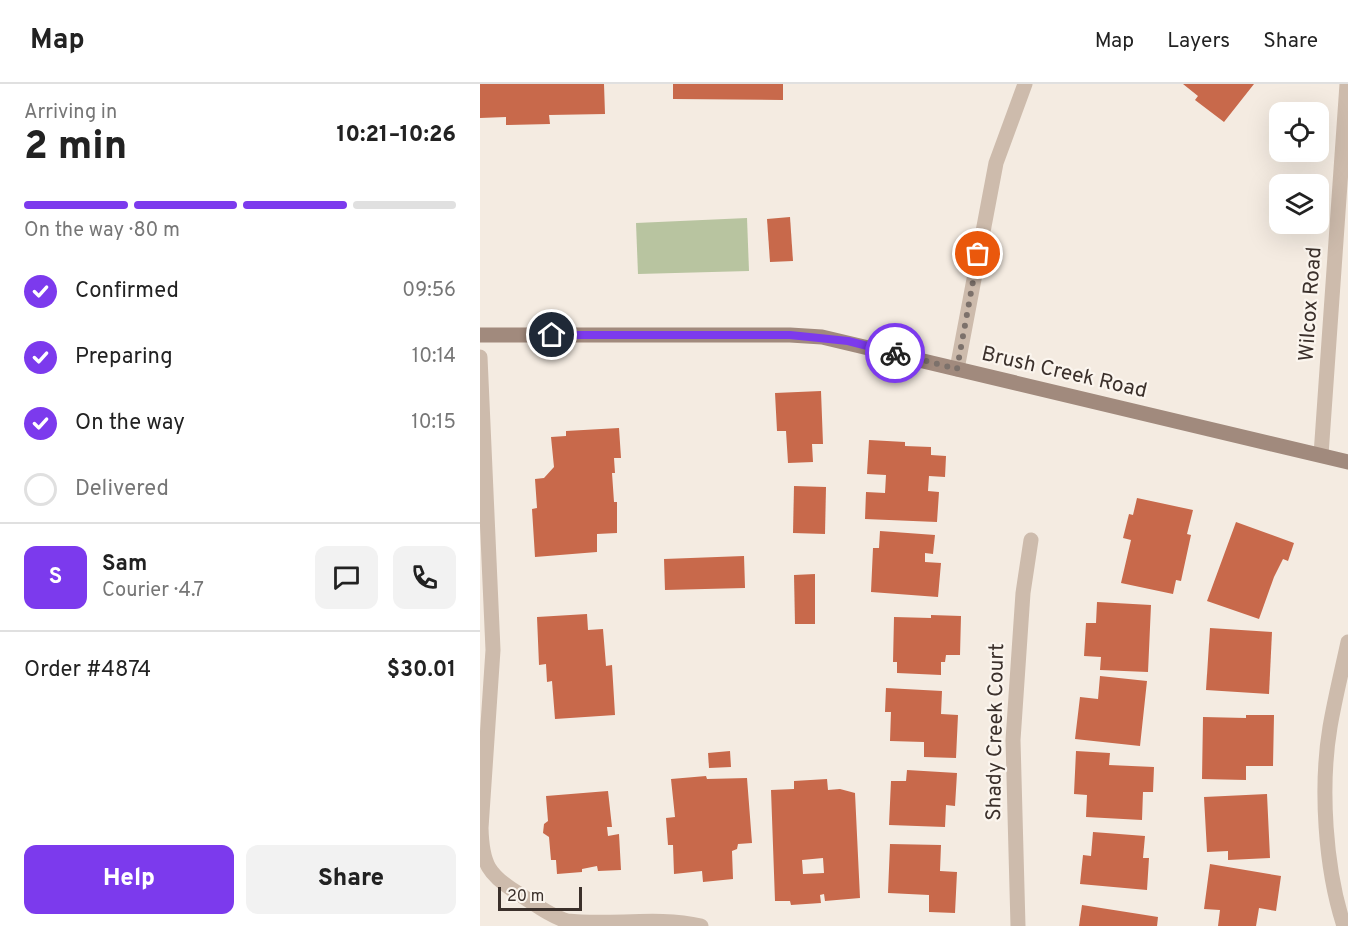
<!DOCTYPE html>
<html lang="en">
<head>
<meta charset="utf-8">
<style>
  body { margin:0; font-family:Overpass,sans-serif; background:#f2f2f2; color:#222; height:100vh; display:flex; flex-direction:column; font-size:22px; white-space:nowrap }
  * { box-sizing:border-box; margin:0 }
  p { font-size:20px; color:#767676 }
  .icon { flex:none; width:33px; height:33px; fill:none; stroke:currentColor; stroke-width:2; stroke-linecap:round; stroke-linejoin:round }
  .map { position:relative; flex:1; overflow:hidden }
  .drawer { display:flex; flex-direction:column; background:#fff; width:480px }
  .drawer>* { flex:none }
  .fabs { position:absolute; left:789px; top:18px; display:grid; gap:12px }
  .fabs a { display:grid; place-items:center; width:60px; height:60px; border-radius:12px; background:#fff; box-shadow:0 6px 24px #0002; font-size:30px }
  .scale { position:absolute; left:18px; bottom:15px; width:84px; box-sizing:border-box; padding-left:6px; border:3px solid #3b302b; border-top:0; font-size:16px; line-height:21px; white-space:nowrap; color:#3b302b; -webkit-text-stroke:4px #fbf5ee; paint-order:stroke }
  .pin { position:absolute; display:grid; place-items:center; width:51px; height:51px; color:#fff; margin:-26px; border:3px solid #fff; border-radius:50%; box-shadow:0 2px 6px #0007 }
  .courier { position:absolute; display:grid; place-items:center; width:60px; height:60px; margin:-30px; border:4px solid #7c3aed; border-radius:50%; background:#fff; color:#222; box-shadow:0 2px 8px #0007 }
  .head em { font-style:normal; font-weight:800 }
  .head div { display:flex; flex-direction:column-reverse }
  .head { display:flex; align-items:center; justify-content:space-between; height:102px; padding:0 24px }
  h1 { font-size:39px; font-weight:800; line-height:45px }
  .bar { display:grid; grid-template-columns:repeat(4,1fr); gap:9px 6px; align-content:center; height:72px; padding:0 24px }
  .bar i { height:8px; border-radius:4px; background:#e0e0e0 }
  .bar .current { background:#7c3aed }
  .bar p { grid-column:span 4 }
  .line { display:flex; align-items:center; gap:15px; padding:0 24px; border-top:2px solid #e0e0e0 }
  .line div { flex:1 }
  .round { display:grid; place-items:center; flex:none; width:63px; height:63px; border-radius:12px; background:#f2f2f2 }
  ol { padding:0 24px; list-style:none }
  li { display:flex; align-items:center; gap:18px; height:66px }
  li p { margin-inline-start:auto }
  li .icon { padding:6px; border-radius:50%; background:#7c3aed; color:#fff; stroke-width:4 }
  li:last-child { color:#767676 }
  li i { width:33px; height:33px; border:3px solid #e0e0e0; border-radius:50% }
  .cta { display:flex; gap:12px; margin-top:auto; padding:12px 24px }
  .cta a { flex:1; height:69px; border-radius:12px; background:#7c3aed; color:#fff; font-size:24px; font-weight:800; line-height:69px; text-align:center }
  .cta a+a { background:#f2f2f2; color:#222 }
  header { display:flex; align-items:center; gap:36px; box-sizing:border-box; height:84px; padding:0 30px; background:#fff; border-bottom:2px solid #e0e0e0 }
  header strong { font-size:28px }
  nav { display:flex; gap:33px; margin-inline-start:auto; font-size:21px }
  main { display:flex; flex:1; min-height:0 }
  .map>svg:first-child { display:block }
  .pitch { fill:#b8c4a0 }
  .building { fill:#c8694b; fill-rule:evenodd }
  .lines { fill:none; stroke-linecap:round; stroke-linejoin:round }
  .street { stroke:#cdbbac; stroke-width:15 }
  .secondary { stroke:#a18a7d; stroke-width:15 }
  .done { stroke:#7c716b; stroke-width:6; stroke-dasharray:0 10.8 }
  .route { stroke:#7c3aed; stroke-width:8 }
  .labels { text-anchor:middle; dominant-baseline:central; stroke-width:4.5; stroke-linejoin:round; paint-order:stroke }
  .street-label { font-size:21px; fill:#3b302b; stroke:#fbf5ee }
</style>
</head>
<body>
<header>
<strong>Map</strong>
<nav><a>Map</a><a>Layers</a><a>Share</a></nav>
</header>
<main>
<section class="drawer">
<div class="head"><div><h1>2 min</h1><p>Arriving in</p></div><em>10:21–10:26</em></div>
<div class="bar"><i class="current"></i><i class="current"></i><i class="current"></i><i></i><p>On the way · 80 m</p></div>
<ol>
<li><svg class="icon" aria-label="check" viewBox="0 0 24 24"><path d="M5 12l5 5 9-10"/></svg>Confirmed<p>09:56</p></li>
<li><svg class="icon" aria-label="check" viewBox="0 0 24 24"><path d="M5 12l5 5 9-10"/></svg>Preparing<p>10:14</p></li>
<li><svg class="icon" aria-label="check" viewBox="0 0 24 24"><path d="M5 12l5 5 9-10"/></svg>On the way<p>10:15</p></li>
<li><i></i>Delivered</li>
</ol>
<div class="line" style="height:108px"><b class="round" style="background:#7c3aed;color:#fff">S</b><div><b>Sam</b><p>Courier · 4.7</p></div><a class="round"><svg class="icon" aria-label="chat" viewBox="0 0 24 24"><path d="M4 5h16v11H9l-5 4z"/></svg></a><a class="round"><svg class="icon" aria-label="phone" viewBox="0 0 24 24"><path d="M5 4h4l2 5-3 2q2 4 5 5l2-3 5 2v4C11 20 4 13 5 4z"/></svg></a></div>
<div class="line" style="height:78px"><div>Order #4874</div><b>$30.01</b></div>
<div class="cta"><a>Help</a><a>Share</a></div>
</section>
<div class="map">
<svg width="868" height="842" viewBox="0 0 868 842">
  <rect width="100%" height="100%" fill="#f4ebe1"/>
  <polygon class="pitch" points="267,134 269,187 158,190 156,139"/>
  <g class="building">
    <polygon points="0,0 124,0 125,30 69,31 70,40 26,41 26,33 0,34"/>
    <polygon points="193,0 303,0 303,16 193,15"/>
    <polygon points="703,0 774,0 744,38 715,16 718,12"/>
    <polygon points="310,133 313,177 290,178 287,135"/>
    <polygon points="341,307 343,360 332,360 333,378 308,379 306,347 297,347 295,309"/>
    <polygon points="139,344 141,374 134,374 135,389 132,389 134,418 137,418 137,449 117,450 117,468 55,473 52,425 57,424 55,395 64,394 74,383 71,353 86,352 86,347"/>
    <polygon points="389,356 425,358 425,362 451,363 451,371 466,372 465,393 449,392 448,407 459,408 457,438 385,435 386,408 405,409 406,391 387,390"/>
    <polygon points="314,402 346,403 345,450 313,449"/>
    <polygon points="657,414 713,426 707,450 711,451 701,497 696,496 693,510 641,499 651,456 643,454 649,430 653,431"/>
    <polygon points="756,438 814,459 808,477 803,475 794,493 779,535 727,517"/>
    <polygon points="400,447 455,451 453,470 445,469 445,478 461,479 458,513 391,508 393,464 399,464"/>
    <polygon points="264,472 265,504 185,506 184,475"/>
    <polygon points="335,490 335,540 315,540 314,491"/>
    <polygon points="617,518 671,521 668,588 620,586 621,573 604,572 606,539 616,539"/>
    <polygon points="107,530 108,546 123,545 126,582 132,581 135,631 75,635 72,597 67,598 66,580 59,581 57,533"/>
    <polygon points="451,531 481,532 480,571 466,571 465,578 461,578 461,591 417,589 417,578 413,578 414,533 451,534"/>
    <polygon points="730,544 792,548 789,610 726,606"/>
    <polygon points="620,592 667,597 660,662 595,655 600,613 618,615"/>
    <polygon points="406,604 462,607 461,630 478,631 476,674 444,673 444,658 410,657 411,628 405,628"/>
    <polygon points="766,631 794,631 793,682 766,682 766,696 722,695 723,633 766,634"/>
    <polygon points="250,667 251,683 229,684 228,669"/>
    <polygon points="596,667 630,669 629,681 674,683 673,708 663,708 662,736 606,733 607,711 594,710"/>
    <polygon points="427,686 477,689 475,722 466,721 465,743 409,741 411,697 426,697"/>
    <polygon points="226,692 227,695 267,694 272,759 258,760 257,765 252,767 253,795 223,798 222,787 194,790 193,761 188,761 186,734 195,733 191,695"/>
    <path d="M347,695l1,11 12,-1 15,4 5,105 -35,3 -1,-7 -4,1 1,8 -30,2 -1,-4h-15l-4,-111 23,-1v-8zM343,774l1,15 -21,1 -1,-14z"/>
    <polygon points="128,707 132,743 127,743 128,752 139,750 141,786 118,787 117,782 102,785 102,788 77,790 76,776 71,776 69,753 63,749 64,740 68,737 66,712"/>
    <polygon points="787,710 790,774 748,776 748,767 727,768 724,713"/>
    <polygon points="613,748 665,752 663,774 669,774 667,806 600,800 603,771 611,772"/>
    <polygon points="410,760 461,761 460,787 477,788 475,829 449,828 449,811 408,809"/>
    <polygon points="730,780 801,792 796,827 779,824 776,842 738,842 740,826 724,825"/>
    <polygon points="602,821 678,833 677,842 599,842"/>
  </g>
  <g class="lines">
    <g class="street">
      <path d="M0,273l13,293 -12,178c1,36 7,47 38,66 16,10 31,22 48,27 43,5 90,-5 134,5"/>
      <polyline points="477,285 516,79 545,0"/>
      <polyline points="841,371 867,0"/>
      <polyline points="538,842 533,656 543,509 551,456"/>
      <path d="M864,842c-19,-58 -24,-139 -14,-199 5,-29 12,-57 18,-85"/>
    </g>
    <polyline class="secondary" points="0,251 310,251 342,253 868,378"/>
  </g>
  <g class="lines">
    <polyline class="done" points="415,269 477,285 498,170"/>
    <polyline class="route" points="72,251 310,251 368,257 415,269"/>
  </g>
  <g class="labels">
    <g class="street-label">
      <text transform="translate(831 220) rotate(-86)">Wilcox Road</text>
      <text transform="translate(584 289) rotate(13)">Brush Creek Road</text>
      <text transform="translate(516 648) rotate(-89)">Shady Creek Court</text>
    </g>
  </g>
</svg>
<div class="fabs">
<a><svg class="icon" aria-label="locate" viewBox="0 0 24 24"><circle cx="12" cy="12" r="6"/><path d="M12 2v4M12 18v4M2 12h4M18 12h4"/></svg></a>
<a><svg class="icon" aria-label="layers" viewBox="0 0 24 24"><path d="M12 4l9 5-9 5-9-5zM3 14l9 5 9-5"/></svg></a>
</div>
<div class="scale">20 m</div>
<div class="pin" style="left:498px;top:170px;background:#ea580c"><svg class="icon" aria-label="bag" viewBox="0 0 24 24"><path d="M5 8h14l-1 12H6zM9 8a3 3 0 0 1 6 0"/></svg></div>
<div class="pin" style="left:72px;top:251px;background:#1f2937"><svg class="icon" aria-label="home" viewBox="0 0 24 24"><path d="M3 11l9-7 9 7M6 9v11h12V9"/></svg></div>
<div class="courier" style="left:415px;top:269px"><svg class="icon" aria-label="bike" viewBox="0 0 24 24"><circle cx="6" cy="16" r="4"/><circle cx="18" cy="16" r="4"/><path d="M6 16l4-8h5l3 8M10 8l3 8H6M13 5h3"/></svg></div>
</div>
</main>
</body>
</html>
